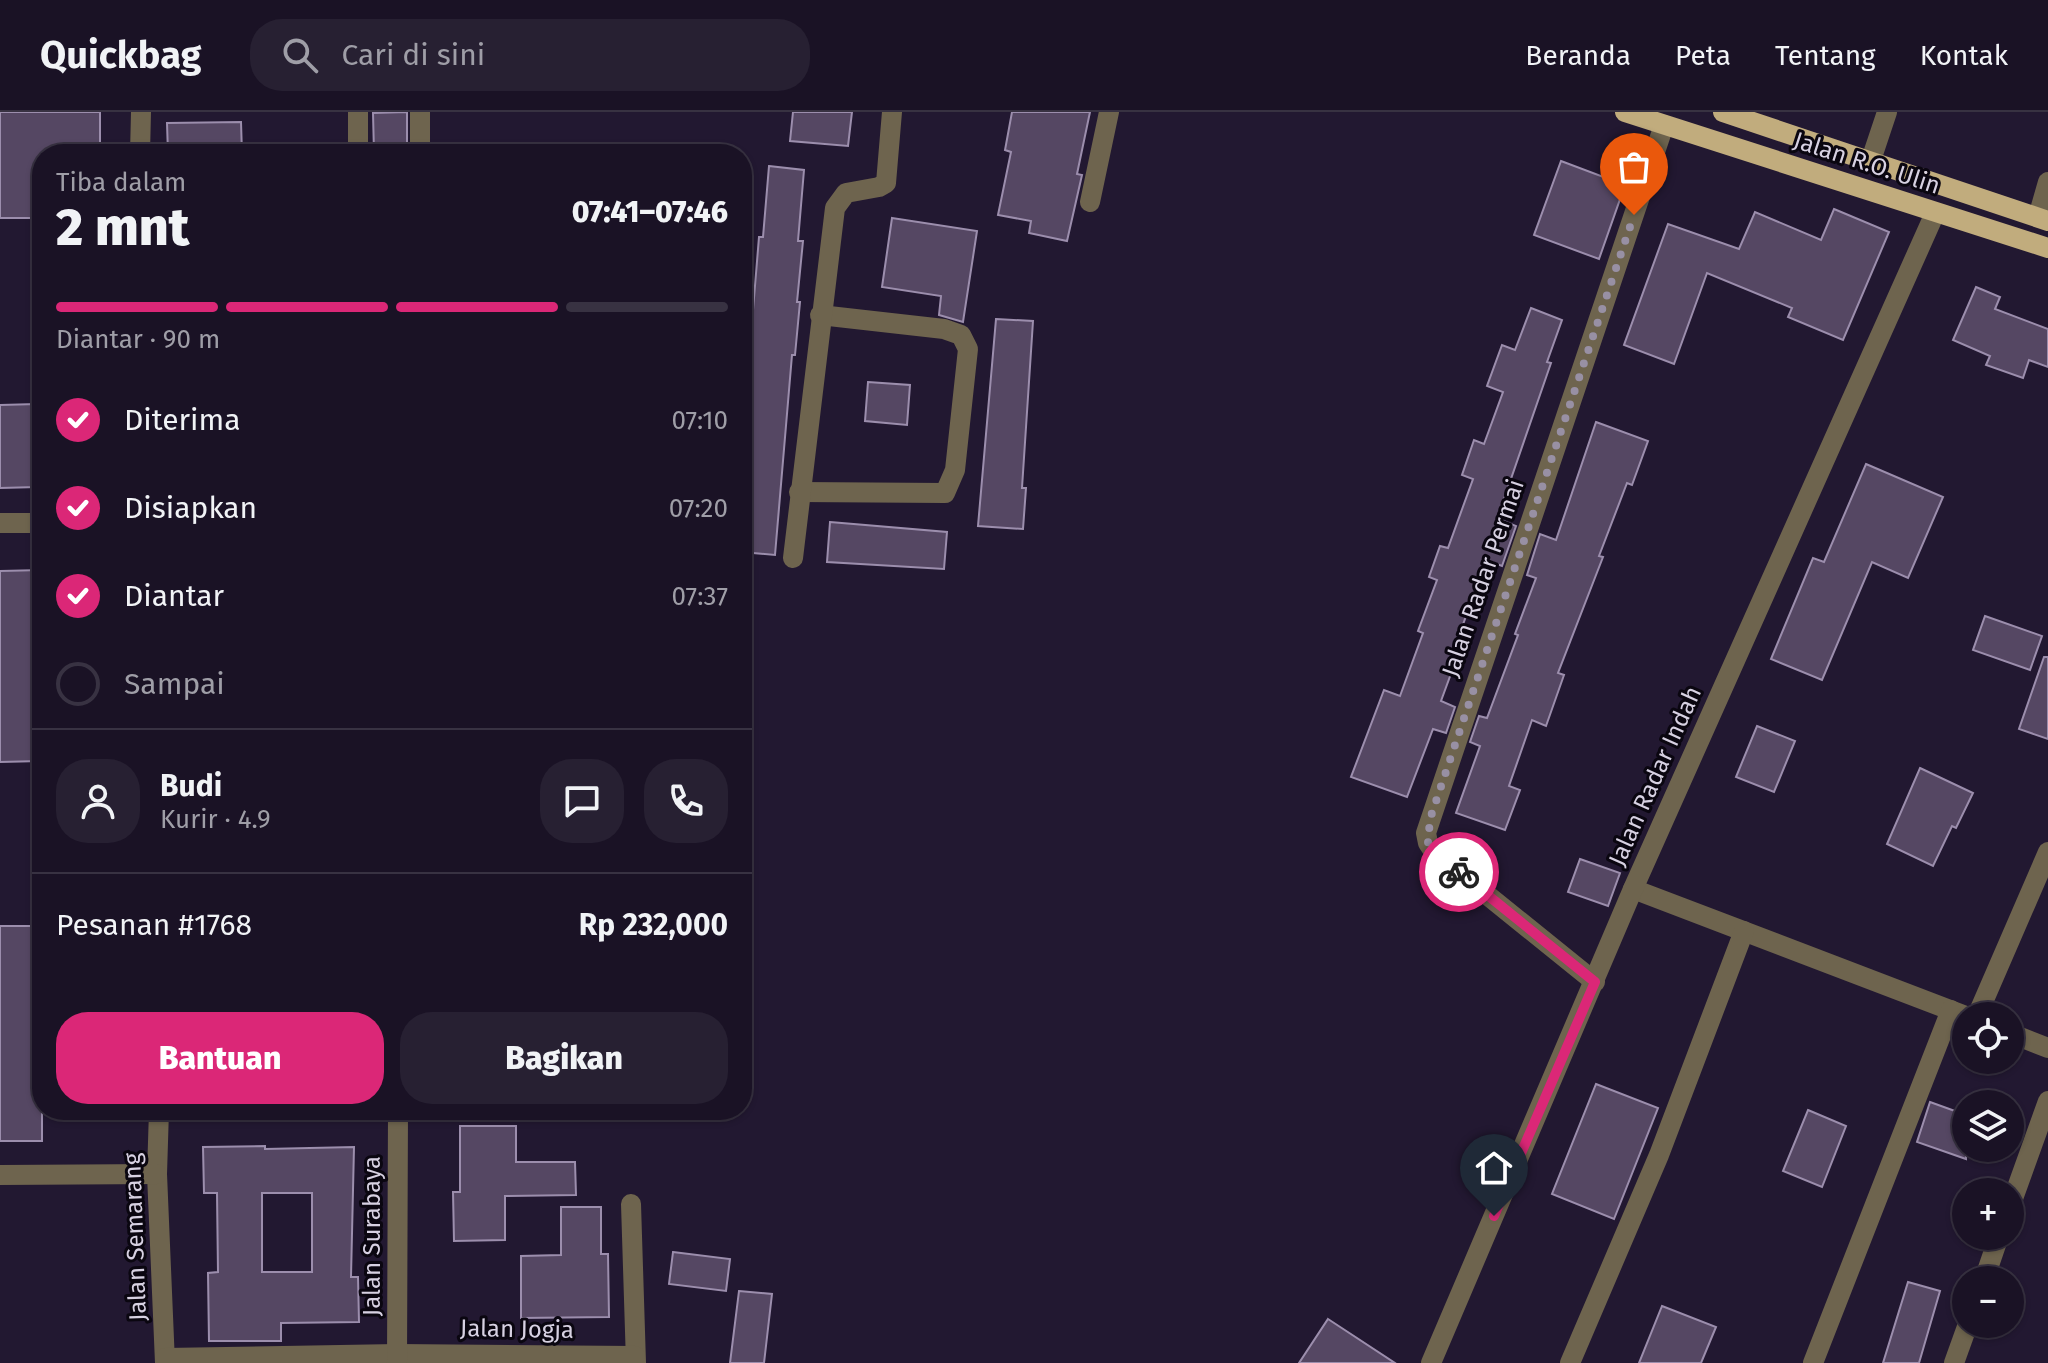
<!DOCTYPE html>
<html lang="id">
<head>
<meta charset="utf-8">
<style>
  body { margin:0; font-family:"Fira Sans",sans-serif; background:#272032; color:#f1f3f6; height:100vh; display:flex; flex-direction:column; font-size:30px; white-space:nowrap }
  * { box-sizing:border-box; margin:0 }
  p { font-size:26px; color:#9f9ea7 }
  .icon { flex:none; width:44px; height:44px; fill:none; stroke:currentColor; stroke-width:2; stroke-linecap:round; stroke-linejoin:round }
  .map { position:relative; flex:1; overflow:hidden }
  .panel { position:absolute; left:32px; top:32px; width:720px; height:976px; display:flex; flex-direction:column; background:#1a1225; border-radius:32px; box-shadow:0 2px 6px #0004,0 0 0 2px #383242 }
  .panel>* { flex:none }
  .controls { position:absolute; left:1952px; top:890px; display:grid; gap:16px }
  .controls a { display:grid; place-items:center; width:72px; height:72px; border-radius:50%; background:#1a1225; box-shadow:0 2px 6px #0004,0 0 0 2px #383242; font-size:40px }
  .pin { position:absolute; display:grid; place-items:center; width:68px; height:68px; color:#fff; margin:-82px -34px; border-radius:50% 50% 50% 0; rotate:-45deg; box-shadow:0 0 8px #0007 }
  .pin .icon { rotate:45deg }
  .courier { position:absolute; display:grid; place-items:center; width:80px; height:80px; margin:-40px; border:6px solid #db2777; border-radius:50%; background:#fff; color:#222; box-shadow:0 2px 10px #0007 }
  .headline em { font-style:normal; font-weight:800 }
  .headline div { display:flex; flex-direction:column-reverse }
  .headline { display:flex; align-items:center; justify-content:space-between; height:136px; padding:0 24px }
  h1 { font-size:52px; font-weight:800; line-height:60px }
  .bar { display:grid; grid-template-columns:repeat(4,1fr); gap:12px 8px; align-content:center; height:96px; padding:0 24px }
  .bar i { height:10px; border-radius:6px; background:#383242 }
  .bar .selected { background:#db2777 }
  .bar p { grid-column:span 4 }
  .line { display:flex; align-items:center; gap:20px; padding:0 24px; border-top:2px solid #383242 }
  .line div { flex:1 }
  .round { display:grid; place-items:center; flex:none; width:84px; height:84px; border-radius:32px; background:#272032 }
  ol { padding:0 24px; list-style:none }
  li { display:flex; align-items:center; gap:24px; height:88px }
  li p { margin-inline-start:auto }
  li .icon { padding:8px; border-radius:50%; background:#db2777; color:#fff; stroke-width:4 }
  li:last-child { color:#9f9ea7 }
  li i { width:44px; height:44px; border:4px solid #383242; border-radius:50% }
  .action { display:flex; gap:16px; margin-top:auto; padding:16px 24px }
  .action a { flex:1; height:92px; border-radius:32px; background:#db2777; color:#fff; font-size:32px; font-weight:800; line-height:92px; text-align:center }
  .action a+a { background:#272032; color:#f1f3f6 }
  header { display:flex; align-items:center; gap:48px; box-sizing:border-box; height:112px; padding:0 40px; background:#1a1225; border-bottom:2px solid #383242 }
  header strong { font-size:38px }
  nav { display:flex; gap:44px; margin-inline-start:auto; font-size:28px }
  .search { width:560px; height:72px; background:#272032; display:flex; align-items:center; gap:20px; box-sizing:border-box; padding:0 28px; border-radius:32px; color:#9f9ea7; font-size:30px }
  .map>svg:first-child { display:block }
  .building { fill:#554763; stroke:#9c8ead; stroke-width:2; fill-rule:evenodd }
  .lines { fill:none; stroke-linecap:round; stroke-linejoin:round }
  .minor { stroke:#6e644e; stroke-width:20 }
  .major { stroke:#c1ac7d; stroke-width:20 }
  .done { stroke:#9890a4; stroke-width:8; stroke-dasharray:0 14.4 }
  .route { stroke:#db2777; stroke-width:10 }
  .labels { text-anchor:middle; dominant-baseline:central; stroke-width:6; stroke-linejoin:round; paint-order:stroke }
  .street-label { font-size:24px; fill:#d7d1e2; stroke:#0a0610 }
</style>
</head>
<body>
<header>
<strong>Quickbag</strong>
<div class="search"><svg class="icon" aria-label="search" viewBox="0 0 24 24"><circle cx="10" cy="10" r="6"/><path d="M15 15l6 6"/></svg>Cari di sini</div>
<nav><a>Beranda</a><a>Peta</a><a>Tentang</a><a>Kontak</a></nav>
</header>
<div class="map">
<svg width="2048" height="1251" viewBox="0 0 2048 1251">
  <rect width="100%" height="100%" fill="#221831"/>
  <g class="building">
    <polygon points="0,0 100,0 100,42 42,42 42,106 0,106"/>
    <polygon points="407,0 407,40 374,41 373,1"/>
    <polygon points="793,0 852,0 848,34 790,29"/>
    <polygon points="1012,0 1090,0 1077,62 1082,63 1067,129 1029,121 1031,109 998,103 1011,40 1005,38"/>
    <polygon points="241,10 242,42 168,42 167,11"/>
    <polygon points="1561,49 1625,73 1599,147 1534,123"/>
    <polygon points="769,54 804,58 798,129 803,129 797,190 800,190 795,243 792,243 775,443 742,440 742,332 759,125 763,125"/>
    <polygon points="1834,97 1889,120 1843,228 1788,205 1792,196 1707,161 1674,252 1624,233 1668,112 1739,137 1755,100 1821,128"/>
    <polygon points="892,106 977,119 963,210 939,203 941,184 882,175"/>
    <polygon points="1976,175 2000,185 1995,197 2048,217 2048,255 2029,248 2023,266 1986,253 1990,244 1953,228"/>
    <polygon points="1531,196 1562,208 1547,250 1551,251 1503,390 1507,391 1501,408 1516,414 1502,454 1489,449 1476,483 1474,482 1451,546 1456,548 1441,589 1455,595 1446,621 1433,617 1407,685 1351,665 1384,578 1400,584 1423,521 1418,519 1437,468 1429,465 1440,434 1448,436 1473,367 1462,363 1474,328 1484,332 1503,280 1487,274 1502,233 1515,238"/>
    <polygon points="996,207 1033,209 1022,376 1026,376 1023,417 978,414"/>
    <polygon points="868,270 910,273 907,313 865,309"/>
    <polygon points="36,292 37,375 0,376 0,293"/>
    <polygon points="1596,310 1648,329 1632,373 1627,371 1599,444 1603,445 1558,561 1564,563 1546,614 1532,608 1509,674 1520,678 1505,718 1456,701 1480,634 1470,630 1479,604 1487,606 1518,523 1515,522 1536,466 1527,463 1540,422 1556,428"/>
    <polygon points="1866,352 1943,385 1908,466 1872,450 1822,568 1771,547 1813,446 1824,450"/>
    <polygon points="830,410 947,420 944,457 827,450"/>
    <polygon points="42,458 40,649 0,650 0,459"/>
    <polygon points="1985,504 2042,524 2030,558 1973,538"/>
    <polygon points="2044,545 2048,545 2048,627 2019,617"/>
    <polygon points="1757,614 1795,629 1774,680 1736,665"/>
    <polygon points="1920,656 1973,681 1956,716 1952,714 1933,754 1887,732"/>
    <polygon points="1580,747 1620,761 1608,794 1568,780"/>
    <polygon points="0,814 36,814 36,884 42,884 42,1029 0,1029"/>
    <polygon points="1596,972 1658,996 1614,1107 1552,1082"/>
    <polygon points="1930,990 1966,1003 1966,1047 1917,1030"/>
    <polygon points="1808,998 1846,1014 1822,1075 1783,1059"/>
    <polygon points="460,1014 516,1014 516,1050 575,1050 576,1083 505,1084 505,1128 454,1129 453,1080 460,1080"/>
    <path d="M265,1034v3l89,-2 -3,130h7l1,45 -78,1v18h-72l-1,-68 10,-1 -1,-79h-13l-1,-46zM262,1081h50v79h-50z"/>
    <polygon points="561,1095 601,1095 601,1142 608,1142 609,1205 521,1206 521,1144 561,1143"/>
    <polygon points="673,1140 730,1147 726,1179 669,1172"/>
    <polygon points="1908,1170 1940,1179 1919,1251 1883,1251"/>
    <polygon points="739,1179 772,1182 764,1251 730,1251"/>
    <polygon points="1662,1194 1716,1215 1701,1251 1639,1251"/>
    <polygon points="1328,1207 1395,1251 1299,1251"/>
  </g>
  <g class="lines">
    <g class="minor">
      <polyline points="358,0 358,42"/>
      <polyline points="420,0 420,42"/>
      <polyline points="140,42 141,0"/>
      <polyline points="1871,48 1887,0"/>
      <polyline points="1090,90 1109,0"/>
      <polyline points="2038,105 2048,70"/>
      <polyline points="799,380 945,381 955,358 968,237 961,223 944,217 820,203"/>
      <polyline points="0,411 42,411"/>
      <polyline points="793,446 835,96 846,81 879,75 886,71 892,0"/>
      <polyline points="1633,777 1966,904"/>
      <polyline points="1595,870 1434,740 1428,731 1426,721 1664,13"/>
      <polyline points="1977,904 2048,740"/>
      <polyline points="2010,921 2048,936"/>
      <polyline points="159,998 157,1062 165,1251"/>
      <polyline points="0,1063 157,1062"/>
      <polyline points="631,1092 636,1251"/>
      <polyline points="2010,1095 2048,989"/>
      <polyline points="1984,1168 1999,1124"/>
      <polyline points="165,1246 397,1242 635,1244"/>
      <polyline points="397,1251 398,998"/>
      <polyline points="1431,1251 1633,777 1935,101"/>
      <polyline points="1570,1251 1659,1043 1744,819"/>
      <polyline points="1813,1251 1951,898"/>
      <polyline points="1954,1251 1968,1212"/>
    </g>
    <g class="major">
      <polyline points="1625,0 2048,136"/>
      <polyline points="1723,0 2048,109"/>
    </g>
  </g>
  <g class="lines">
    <polyline class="done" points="1459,760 1428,731 1430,707 1634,103"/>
    <polyline class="route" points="1459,760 1595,870 1494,1104"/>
  </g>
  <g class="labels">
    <g class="street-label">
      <text transform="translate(1867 51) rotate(18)">Jalan R.O. Ulin</text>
      <text transform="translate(1483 466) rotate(-71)">Jalan Radar Permai</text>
      <text transform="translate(1655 664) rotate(-66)">Jalan Radar Indah</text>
      <text transform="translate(372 1124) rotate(-90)">Jalan Surabaya</text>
      <text transform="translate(135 1125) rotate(-92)">Jalan Semarang</text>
      <text transform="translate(517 1217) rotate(1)">Jalan Jogja</text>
    </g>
  </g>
</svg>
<div class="controls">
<a><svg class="icon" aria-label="locate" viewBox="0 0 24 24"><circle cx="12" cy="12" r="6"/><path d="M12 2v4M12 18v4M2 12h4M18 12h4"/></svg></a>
<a><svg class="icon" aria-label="layers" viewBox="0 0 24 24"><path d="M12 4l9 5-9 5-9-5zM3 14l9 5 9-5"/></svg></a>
<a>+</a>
<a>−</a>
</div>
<div class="pin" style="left:1634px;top:103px;background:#ea580c"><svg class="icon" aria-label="bag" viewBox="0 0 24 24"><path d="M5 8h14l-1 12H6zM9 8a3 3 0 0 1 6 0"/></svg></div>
<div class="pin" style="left:1494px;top:1104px;background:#1f2937"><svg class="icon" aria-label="home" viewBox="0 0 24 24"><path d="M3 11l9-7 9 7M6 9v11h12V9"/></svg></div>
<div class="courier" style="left:1459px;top:760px"><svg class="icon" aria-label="bike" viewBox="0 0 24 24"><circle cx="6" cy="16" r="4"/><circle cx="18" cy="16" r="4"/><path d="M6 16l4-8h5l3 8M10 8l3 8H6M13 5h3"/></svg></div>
<section class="panel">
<div class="headline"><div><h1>2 mnt</h1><p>Tiba dalam</p></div><em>07:41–07:46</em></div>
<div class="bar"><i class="selected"></i><i class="selected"></i><i class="selected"></i><i></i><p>Diantar · 90 m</p></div>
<ol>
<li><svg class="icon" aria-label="check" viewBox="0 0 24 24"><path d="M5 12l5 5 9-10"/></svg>Diterima<p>07:10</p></li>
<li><svg class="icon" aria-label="check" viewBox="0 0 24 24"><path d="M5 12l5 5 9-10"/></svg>Disiapkan<p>07:20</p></li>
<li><svg class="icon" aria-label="check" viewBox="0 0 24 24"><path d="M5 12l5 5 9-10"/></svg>Diantar<p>07:37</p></li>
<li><i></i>Sampai</li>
</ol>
<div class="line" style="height:144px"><a class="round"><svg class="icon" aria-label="person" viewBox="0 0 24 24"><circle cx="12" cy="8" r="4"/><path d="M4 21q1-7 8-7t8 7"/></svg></a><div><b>Budi</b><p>Kurir · 4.9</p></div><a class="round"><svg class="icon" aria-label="chat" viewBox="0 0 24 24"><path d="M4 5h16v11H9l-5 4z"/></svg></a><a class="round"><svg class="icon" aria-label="phone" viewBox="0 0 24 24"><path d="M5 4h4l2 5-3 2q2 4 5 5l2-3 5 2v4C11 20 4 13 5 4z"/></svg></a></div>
<div class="line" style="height:104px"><div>Pesanan #1768</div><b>Rp 232,000</b></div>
<div class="action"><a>Bantuan</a><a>Bagikan</a></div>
</section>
</div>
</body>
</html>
